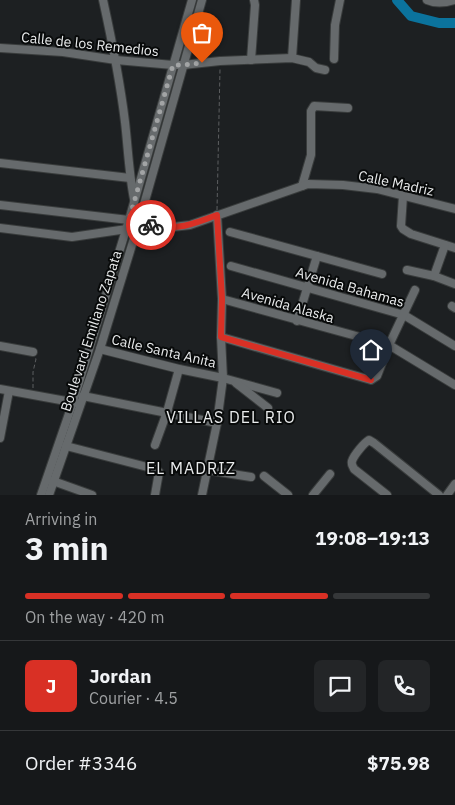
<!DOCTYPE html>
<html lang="en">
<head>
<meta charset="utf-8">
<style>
  body { margin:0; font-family:"IBM Plex Sans",sans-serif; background:#232527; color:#f1f3f6; height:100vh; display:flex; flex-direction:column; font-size:19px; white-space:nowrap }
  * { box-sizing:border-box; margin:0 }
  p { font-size:16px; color:#9ea0a2 }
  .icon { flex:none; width:28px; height:28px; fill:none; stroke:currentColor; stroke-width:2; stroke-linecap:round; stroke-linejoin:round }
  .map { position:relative; height:495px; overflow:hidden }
  .panel { display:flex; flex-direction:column; background:#16181a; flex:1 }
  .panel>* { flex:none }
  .pin { position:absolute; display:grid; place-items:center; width:42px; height:42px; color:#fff; margin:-51px -21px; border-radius:50% 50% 50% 0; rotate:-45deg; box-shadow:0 0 5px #0007 }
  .pin .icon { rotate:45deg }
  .courier { position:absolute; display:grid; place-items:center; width:50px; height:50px; margin:-25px; border:4px solid #d93025; border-radius:50%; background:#fff; color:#222; box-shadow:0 1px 6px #0007 }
  .summary em { font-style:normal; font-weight:700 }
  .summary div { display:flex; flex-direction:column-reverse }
  .summary { display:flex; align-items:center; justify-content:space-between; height:85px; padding:0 25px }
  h1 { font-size:32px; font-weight:700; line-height:38px }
  .bar { display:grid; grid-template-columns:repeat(4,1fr); gap:8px 5px; align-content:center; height:60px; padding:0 25px }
  .bar i { height:6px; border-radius:4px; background:#353739 }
  .bar .on { background:#d93025 }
  .bar p { grid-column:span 4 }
  .line { display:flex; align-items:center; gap:12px; padding:0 25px; border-top:1px solid #353739 }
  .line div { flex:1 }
  .round { display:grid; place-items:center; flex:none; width:52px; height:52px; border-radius:8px; background:#232527 }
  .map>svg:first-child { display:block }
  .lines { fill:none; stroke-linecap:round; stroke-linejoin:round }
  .river { stroke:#0b739d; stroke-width:10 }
  .minor-casing { stroke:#393c3c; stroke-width:10 }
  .path { stroke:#5c5e60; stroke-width:1; stroke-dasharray:4 2.5; stroke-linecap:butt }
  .minor { stroke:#666a6c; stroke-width:8 }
  .done { stroke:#a2a4a5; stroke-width:5; stroke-dasharray:0 9 }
  .route { stroke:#d93025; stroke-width:6 }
  .labels { text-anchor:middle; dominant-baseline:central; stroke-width:4; stroke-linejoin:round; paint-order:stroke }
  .street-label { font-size:14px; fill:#e9ebec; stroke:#080a0a }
  .quarter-label { font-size:16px; letter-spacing:1px; fill:#e9ebec; stroke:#080a0a }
</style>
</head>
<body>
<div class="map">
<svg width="455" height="495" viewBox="0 0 455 495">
  <rect width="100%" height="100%" fill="#1d2022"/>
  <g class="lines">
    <polyline class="river" points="397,0 411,16 439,23 455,23"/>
    <defs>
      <g id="minor">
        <path d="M103,0c9,41 17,81 22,122 3,26 4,52 9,77"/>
        <path d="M427,0c9,4 18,3 27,0"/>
        <polyline points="0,48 63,52 116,60 173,65 183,65 220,61 292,58 309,62 316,68 325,70"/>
        <polyline points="292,58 296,0"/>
        <polyline points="334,59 335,25 340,0"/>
        <polyline points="251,60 255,5 254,0"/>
        <polyline points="0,163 130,178"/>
        <polyline points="302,186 311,155 311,111 314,106 348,108"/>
        <polyline points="403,196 401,226 403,229 411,234 455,248"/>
        <polyline points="0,205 129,220 164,228 190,225 308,184 343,185 377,189 455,209"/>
        <polyline points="0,228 72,237 127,229"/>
        <polyline points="230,232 382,274"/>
        <polyline points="231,266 404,315 455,346"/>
        <polyline points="407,270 434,276 455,284"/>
        <polyline points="434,276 445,245"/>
        <polyline points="222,299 389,345 455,385"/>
        <polyline points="452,306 455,308"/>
        <polyline points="297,321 317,256"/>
        <polyline points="221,337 371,380 377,376 389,345 415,290"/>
        <polyline points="0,346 33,352"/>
        <polyline points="100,349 179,369 223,378 277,393"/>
        <polyline points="236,383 268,408"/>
        <polyline points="0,389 77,403"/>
        <polyline points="83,396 217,423"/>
        <polyline points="0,438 9,391"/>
        <polyline points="155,445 167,412 179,369"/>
        <polyline points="66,446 155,469 159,472 155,495"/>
        <polyline points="207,470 251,477"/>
        <polyline points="264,476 288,495"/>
        <polyline points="53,481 92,495"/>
        <polyline points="41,495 73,402 129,220 192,0"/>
        <polyline points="49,495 100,349 139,222 202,0"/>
        <polyline points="202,495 217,423 223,378 221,337 222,299 217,215"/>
        <polyline points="313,495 330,474"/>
        <path d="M387,495l-33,-26c-1,-3 -3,-4 -2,-8 2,-6 12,-18 17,-21l5,3 65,52"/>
        <polyline points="447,495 455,484"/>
      </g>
    </defs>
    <use href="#minor" class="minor-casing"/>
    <g class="path">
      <polyline points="217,210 220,69"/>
      <polyline points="33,388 33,372 36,359 35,357"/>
    </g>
    <use href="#minor" class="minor"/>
  </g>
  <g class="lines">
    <polyline class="done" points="151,225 129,220 173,65 183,65 202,63"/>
    <path class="route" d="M151,225c26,6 43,-1 66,-10l5,84 -1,38 150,43"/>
  </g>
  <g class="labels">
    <g class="street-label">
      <text transform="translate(90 44) rotate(6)">Calle de los Remedios</text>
      <text transform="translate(396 183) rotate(12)">Calle Madriz</text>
      <text transform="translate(350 287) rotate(16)">Avenida Bahamas</text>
      <text transform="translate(288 305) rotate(16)">Avenida Alaska</text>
      <text transform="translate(91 331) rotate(-72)">Boulevard Emiliano Zapata</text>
      <text transform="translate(164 351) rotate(13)">Calle Santa Anita</text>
    </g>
    <g class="quarter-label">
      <text x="231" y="417">VILLAS DEL RIO</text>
      <text x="191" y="468">EL MADRIZ</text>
    </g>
  </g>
</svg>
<div class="pin" style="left:202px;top:63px;background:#ea580c"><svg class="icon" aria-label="bag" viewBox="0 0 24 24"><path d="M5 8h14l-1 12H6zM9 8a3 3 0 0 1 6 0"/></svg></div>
<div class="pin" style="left:371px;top:380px;background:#1f2937"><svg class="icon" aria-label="home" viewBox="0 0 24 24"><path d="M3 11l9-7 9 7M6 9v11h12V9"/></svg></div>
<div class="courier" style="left:151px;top:225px"><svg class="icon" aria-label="bike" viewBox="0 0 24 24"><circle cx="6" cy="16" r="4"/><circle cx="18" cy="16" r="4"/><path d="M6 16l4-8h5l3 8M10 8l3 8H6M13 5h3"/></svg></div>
</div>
<section class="panel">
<div class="summary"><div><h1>3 min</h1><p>Arriving in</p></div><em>19:08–19:13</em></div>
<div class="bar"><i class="on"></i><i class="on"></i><i class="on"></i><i></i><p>On the way · 420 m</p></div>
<div class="line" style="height:90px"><b class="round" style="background:#d93025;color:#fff">J</b><div><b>Jordan</b><p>Courier · 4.5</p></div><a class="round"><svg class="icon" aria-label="chat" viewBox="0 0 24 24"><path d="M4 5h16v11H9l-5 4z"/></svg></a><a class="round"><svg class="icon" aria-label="phone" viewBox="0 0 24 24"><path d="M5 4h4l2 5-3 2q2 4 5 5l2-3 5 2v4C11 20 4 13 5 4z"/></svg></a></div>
<div class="line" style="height:65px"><div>Order #3346</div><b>$75.98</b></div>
</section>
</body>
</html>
